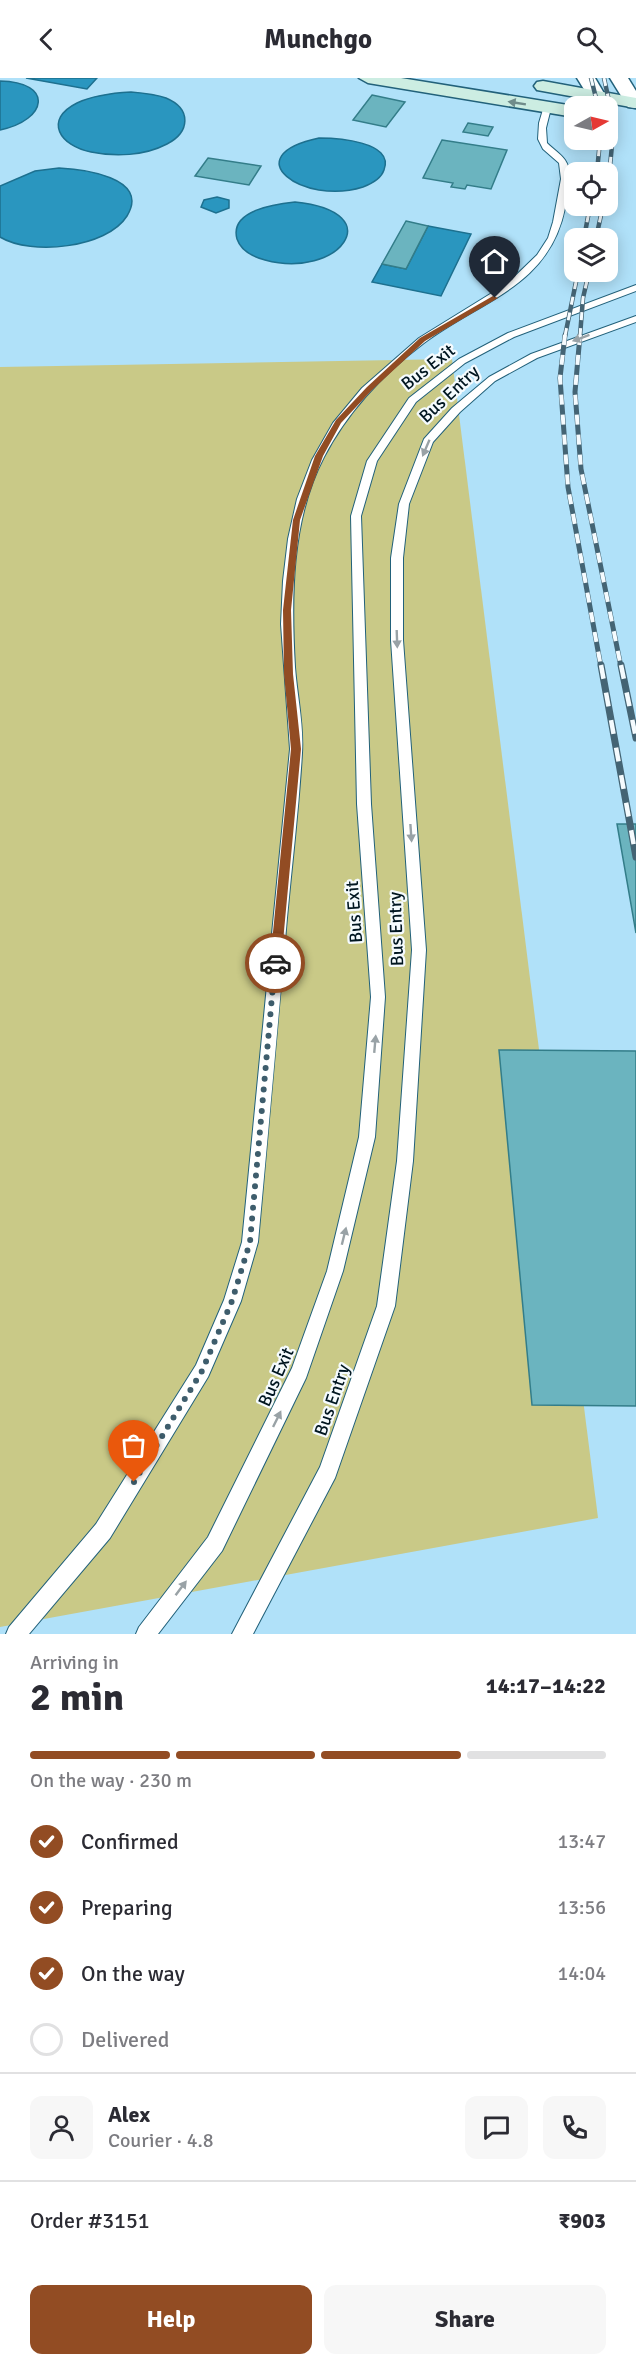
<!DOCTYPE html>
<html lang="en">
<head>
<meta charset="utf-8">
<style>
  body { margin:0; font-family:Signika,sans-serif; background:#f7f7f7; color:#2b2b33; height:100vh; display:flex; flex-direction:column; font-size:22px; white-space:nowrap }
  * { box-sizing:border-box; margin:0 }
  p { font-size:20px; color:#7c7c81 }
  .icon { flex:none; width:33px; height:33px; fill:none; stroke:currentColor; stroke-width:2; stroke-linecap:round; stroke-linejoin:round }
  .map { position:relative; height:1556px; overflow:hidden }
  .details { display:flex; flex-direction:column; background:#fff; flex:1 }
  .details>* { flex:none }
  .needle { width:39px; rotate:82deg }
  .fabs { position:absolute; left:564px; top:18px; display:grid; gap:12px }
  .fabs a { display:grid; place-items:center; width:54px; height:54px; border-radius:12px; background:#fff; box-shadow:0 3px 15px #0003; font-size:30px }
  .pin { position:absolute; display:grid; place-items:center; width:51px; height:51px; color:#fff; margin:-62px -26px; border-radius:50% 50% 50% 0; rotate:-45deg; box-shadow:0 0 6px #0007 }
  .pin .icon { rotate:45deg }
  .courier { position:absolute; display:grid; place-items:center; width:60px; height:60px; margin:-30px; border:4px solid #924c23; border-radius:50%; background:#fff; color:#222; box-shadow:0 2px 8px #0007 }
  .head em { font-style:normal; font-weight:700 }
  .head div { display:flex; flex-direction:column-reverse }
  .head { display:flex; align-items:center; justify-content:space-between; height:102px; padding:0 30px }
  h1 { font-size:39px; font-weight:700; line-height:45px }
  .bar { display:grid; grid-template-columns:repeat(4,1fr); gap:9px 6px; align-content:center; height:72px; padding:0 30px }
  .bar i { height:8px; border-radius:4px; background:#e1e1e2 }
  .bar .on { background:#924c23 }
  .bar p { grid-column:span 4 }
  .line { display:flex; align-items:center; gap:15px; padding:0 30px; border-top:2px solid #e1e1e2 }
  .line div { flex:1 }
  .round { display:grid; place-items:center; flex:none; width:63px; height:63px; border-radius:12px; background:#f7f7f7 }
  ol { padding:0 30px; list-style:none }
  li { display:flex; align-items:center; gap:18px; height:66px }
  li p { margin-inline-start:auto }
  li .icon { padding:6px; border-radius:50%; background:#924c23; color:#fff; stroke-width:4 }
  li:last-child { color:#7c7c81 }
  li i { width:33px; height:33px; border:3px solid #e1e1e2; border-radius:50% }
  .button { display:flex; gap:12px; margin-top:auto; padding:12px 30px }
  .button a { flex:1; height:69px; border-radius:12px; background:#924c23; color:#fff; font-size:24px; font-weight:700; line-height:69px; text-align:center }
  .button a+a { background:#f7f7f7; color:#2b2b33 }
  header { display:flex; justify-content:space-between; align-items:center; height:78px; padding:0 30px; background:#fff; font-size:27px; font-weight:700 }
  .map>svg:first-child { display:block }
  .green { fill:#c9c987 }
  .water { fill:#2a96bf; stroke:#1d708f; stroke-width:1.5 }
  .building { fill:#6bb4bf; stroke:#337d89; stroke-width:1.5 }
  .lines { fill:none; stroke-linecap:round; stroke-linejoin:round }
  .service-casing { stroke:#22617a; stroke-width:2 }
  .tertiary-casing { stroke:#22617a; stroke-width:3 }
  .secondary-casing { stroke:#22617a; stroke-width:3 }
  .service { fill:#fff; fill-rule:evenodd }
  .tertiary { fill:#fff; fill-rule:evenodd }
  .secondary { fill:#ccede2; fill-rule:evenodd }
  .rail-far2-casing { stroke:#446474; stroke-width:4.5 }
  .rail-far1-casing { stroke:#446474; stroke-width:5 }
  .rail-casing { stroke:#446474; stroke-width:7 }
  .rail-far2 { stroke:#f5fbfe; stroke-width:3; stroke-dasharray:8; stroke-linecap:butt }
  .rail-far1 { stroke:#f5fbfe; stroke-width:4; stroke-dasharray:10; stroke-linecap:butt }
  .rail { stroke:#f5fbfe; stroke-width:4.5; stroke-dasharray:14; stroke-linecap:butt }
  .oneway { fill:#708c8b }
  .oneway2 { fill:#99a2a6 }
  .route { fill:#924c23 }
  .done { stroke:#3e5d6c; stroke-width:6; stroke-dasharray:0 10.8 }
  .labels { text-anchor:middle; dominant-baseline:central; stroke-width:4.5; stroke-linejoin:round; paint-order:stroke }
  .street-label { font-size:18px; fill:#001620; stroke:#f5fbfe }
</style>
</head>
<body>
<header><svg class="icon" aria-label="back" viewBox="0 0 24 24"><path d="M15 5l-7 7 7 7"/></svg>Munchgo<svg class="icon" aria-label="search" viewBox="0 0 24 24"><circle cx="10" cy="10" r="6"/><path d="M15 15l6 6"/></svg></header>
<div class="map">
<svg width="636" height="1556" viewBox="0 0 636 1556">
  <rect width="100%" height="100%" fill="#b0e1f9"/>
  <polygon class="green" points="452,281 598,1440 0,1549 0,289"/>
  <g class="water">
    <polygon points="26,0 97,0 87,11"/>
    <path d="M0,3c54,1 48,39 0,49z"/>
    <path d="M131,14c12,1 24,2 35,6 26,11 24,34 1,46 -23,12 -52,13 -76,8 -31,-6 -48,-32 -14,-49 17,-8 35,-10 54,-11z"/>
    <path d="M319,60c16,0 76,3 65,32 -3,9 -13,14 -21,17 -60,19 -129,-31 -44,-49z"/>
    <path d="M59,90c22,1 92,9 68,48 -20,32 -96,40 -127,21v-51l35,-15z"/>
    <polygon points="217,119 229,122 229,130 216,135 201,129 204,122"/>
    <path d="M295,124c97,10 43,78 -30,58 -11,-3 -24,-9 -28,-21 -8,-29 39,-35 58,-37z"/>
    <polygon points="428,148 471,156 441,218 372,204 382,186 406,191"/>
  </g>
  <g class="building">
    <polygon points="372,17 405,24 386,49 353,42"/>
    <polygon points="468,45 493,49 488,58 463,54"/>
    <polygon points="442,62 507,72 491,111 467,107 465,111 451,109 453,105 423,100"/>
    <polygon points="208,80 261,88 249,107 195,98"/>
    <polygon points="406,143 428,148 406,191 382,186"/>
    <polygon points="617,746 636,746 636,855"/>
    <polygon points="499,972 636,973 636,1328 532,1327"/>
  </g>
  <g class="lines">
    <defs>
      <g id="service">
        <path d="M544,28l7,2 -5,20 1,15c6,6 13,10 18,17 9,13 3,34 0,48 -16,79 -84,92 -141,135 -41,31 -76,68 -100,114 -33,63 -33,141 -29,210 2,28 9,58 7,86 -3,55 -10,110 -15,165 -9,108 -19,216 -29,324l-17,59 -33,76 -98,161 -81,96h-23l3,-7 87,-103 100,-159 28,-65 18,-58 48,-493 -9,-125 2,-43 5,-42 9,-40 15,-39 21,-37 29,-35 57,-50 89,-55 29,-28 11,-17 5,-16 8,-43 -2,-16 -16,-14 -5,-10 1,-16z"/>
        <polygon points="636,207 636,213 514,259 465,285 416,324 377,383 361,438 371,726 385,919 375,1059 343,1193 306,1300 222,1473 158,1556 136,1556 139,1549 208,1459 292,1290 327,1193 359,1059 371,919 357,726 351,438 367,383 409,320 459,281 508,255"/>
        <polygon points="636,238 636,244 537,280 495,303 460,334 433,364 409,426 403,480 403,562 426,872 413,1083 395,1228 335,1400 253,1556 232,1556 320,1389 377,1228 397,1083 412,872 391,562 391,480 399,426 424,361 452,330 489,299 531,276"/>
      </g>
      <g id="tertiary">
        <polygon points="577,0 595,0 605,17 602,21 590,21"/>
        <polygon points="610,0 628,0 636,13 636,30 628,29"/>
      </g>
      <g id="secondary">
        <polygon points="359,0 401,0 574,28 574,39 368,5"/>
        <polygon points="543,3 636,20 636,30 537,12 534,8 537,4"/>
      </g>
    </defs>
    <use href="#service" class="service-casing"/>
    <use href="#tertiary" class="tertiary-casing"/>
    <use href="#secondary" class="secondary-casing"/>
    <use href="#service" class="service"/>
    <use href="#tertiary" class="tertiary"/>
    <use href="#secondary" class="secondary"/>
    <defs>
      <g id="rail-far2">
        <polyline points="591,0 598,28"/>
        <polyline points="604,0 614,46 608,109"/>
        <polyline points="597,94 600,62"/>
        <polyline points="584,160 590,128"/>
        <polyline points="596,160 603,128"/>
        <polyline points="565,258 578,194"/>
        <polyline points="580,258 583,220 589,194"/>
      </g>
      <g id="rail-far1">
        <polyline points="565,257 560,300 568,409 601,589"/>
        <polyline points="580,257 575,314 581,391 621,589"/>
      </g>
      <g id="rail">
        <polyline points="601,587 636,779"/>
        <polyline points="621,587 636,660"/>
      </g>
    </defs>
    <use href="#rail-far2" class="rail-far2-casing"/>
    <use href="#rail-far1" class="rail-far1-casing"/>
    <use href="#rail" class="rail-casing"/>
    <use href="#rail-far2" class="rail-far2"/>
    <use href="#rail-far1" class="rail-far1"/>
    <use href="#rail" class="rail"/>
  </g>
  <defs><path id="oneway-solid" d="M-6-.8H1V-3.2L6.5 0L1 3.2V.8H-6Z" transform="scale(1.5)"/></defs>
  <use class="oneway" href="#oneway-solid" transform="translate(517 25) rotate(-171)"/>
  <g class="oneway2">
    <use href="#oneway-solid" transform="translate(581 260) rotate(160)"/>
    <use href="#oneway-solid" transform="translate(426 370) rotate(113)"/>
    <use href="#oneway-solid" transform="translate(397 561) rotate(88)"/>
    <use href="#oneway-solid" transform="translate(411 755) rotate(86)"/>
    <use href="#oneway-solid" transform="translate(375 966) rotate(-85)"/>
    <use href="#oneway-solid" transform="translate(344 1158) rotate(-76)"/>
    <use href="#oneway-solid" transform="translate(277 1341) rotate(-64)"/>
    <use href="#oneway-solid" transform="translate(181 1510) rotate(-53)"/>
  </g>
  <polygon class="route" points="493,218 498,220 425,263 372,312 341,345 323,378 300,442 291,532 293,596 301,671 281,885 275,889 270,885 291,671 284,596 283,532 293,442 315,378 336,342 367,309 420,260"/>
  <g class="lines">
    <polyline class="done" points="134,1404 202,1293 232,1223 250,1164 275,885"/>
  </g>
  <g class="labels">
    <g class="street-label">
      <text transform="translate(428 289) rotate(-38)">Bus Exit</text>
      <text transform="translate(449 316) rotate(-43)">Bus Entry</text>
      <text transform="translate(354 834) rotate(-94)">Bus Exit</text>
      <text transform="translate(396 851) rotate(-92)">Bus Entry</text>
      <text transform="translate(276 1299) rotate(-66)">Bus Exit</text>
      <text transform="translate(332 1322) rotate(-71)">Bus Entry</text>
    </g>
  </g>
</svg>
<div class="fabs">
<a><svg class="needle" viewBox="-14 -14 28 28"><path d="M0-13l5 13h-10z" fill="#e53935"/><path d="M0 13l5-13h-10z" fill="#7c7c81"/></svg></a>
<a><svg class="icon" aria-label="locate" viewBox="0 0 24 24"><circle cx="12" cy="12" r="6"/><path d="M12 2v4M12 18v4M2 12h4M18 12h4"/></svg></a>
<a><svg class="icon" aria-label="layers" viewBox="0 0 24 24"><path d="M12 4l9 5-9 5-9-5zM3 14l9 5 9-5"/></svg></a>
</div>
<div class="pin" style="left:134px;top:1404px;background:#ea580c"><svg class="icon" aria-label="bag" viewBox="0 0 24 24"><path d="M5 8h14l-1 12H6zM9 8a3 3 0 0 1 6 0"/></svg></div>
<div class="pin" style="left:495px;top:220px;background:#1f2937"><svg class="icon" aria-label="home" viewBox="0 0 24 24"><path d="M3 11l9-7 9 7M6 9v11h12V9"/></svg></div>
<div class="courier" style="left:275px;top:885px"><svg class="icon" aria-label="car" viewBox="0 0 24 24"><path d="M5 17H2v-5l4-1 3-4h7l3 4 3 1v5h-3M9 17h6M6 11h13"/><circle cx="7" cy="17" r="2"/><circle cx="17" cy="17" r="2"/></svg></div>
</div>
<section class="details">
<div class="head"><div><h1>2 min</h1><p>Arriving in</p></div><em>14:17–14:22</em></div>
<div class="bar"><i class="on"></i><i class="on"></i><i class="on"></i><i></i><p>On the way · 230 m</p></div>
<ol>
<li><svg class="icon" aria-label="check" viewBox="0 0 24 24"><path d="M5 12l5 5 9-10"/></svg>Confirmed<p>13:47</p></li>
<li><svg class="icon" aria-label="check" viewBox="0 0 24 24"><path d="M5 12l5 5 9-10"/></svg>Preparing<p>13:56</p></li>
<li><svg class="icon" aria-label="check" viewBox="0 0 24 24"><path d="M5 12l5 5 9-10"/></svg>On the way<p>14:04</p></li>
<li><i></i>Delivered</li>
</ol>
<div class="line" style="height:108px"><a class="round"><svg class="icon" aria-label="person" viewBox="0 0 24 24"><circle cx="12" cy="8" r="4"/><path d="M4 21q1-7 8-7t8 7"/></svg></a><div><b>Alex</b><p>Courier · 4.8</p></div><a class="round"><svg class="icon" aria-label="chat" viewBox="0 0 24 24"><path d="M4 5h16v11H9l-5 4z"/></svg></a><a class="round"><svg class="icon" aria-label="phone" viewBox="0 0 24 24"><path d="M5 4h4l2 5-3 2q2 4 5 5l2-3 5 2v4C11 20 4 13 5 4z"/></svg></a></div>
<div class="line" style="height:78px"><div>Order #3151</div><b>₹903</b></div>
<div class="button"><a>Help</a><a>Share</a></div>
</section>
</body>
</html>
